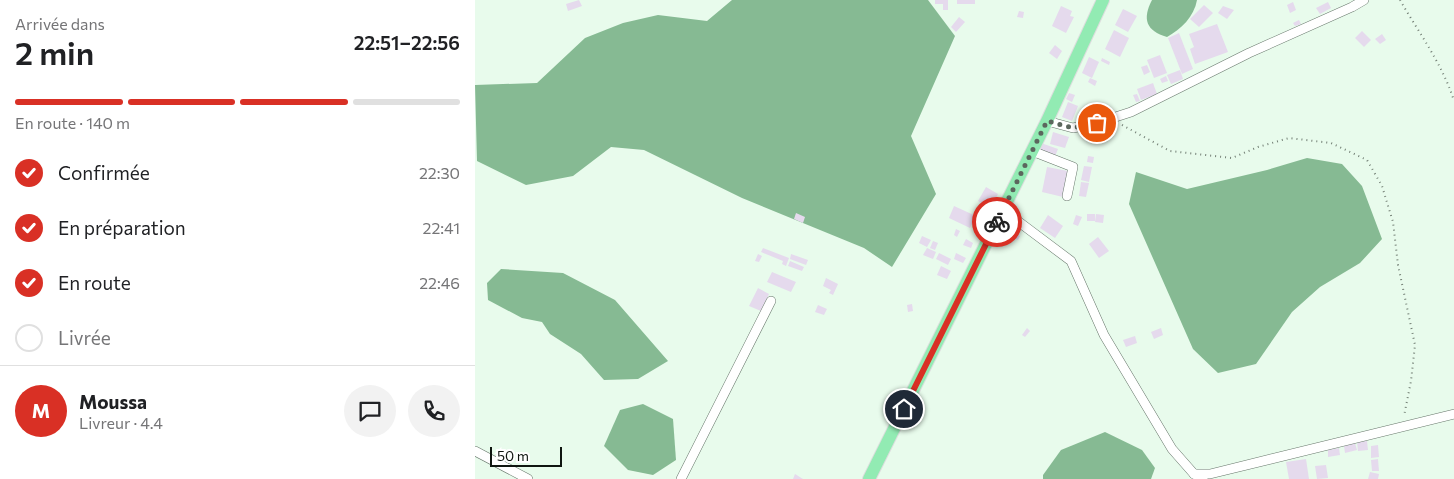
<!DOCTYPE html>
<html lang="fr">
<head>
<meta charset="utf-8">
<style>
  body { margin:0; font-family:Commissioner,sans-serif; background:#f2f2f2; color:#202124; height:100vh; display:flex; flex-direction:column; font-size:19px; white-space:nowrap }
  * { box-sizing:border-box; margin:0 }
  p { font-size:16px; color:#757577 }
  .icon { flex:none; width:28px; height:28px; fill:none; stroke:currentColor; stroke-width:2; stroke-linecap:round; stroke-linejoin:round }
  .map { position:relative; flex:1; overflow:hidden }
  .details { display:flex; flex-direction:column; background:#fff; width:475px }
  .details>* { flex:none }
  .scale { position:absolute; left:15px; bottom:12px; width:72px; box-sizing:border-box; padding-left:5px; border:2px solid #0f1510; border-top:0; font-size:14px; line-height:18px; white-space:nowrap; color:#0f1510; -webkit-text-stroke:4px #fff; paint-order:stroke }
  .pin { position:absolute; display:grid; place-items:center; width:42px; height:42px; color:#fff; margin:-21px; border:2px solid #fff; border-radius:50%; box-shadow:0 1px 5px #0007 }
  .courier { position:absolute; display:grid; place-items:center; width:50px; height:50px; margin:-25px; border:4px solid #d93025; border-radius:50%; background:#fff; color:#222; box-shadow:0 1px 6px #0007 }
  .summary em { font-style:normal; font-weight:600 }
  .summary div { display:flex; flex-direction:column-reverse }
  .summary { display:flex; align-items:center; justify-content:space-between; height:85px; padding:0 15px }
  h1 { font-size:32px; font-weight:600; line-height:38px }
  .bar { display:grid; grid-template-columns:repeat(4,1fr); gap:8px 5px; align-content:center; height:60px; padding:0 15px }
  .bar i { height:6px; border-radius:4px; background:#e0e0e0 }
  .bar .selected { background:#d93025 }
  .bar p { grid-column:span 4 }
  .line { display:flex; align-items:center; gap:12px; padding:0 15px; border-top:1px solid #e0e0e0 }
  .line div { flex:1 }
  .round { display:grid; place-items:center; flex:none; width:52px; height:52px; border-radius:26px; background:#f2f2f2 }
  ol { padding:0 15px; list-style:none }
  li { display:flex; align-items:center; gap:15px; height:55px }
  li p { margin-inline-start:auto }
  li .icon { padding:5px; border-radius:50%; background:#d93025; color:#fff; stroke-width:4 }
  li:last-child { color:#757577 }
  li i { width:28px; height:28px; border:2px solid #e0e0e0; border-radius:50% }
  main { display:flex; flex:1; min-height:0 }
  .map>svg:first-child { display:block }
  .water { fill:#86ba93 }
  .building { fill:#e5daed }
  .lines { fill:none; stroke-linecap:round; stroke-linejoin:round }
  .minor-casing { stroke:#66766a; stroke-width:10 }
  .primary-casing { stroke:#dddede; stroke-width:14 }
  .path { stroke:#748076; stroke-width:2; stroke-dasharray:1 4; stroke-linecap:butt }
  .minor { stroke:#fff; stroke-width:9 }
  .primary { stroke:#92ebb3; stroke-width:12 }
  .done { stroke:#5b665d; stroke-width:5; stroke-dasharray:0 9 }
  .route { stroke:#d93025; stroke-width:6 }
</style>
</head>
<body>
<main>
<section class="details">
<div class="summary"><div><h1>2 min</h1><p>Arrivée dans</p></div><em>22:51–22:56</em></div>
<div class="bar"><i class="selected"></i><i class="selected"></i><i class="selected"></i><i></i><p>En route · 140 m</p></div>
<ol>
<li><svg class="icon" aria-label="check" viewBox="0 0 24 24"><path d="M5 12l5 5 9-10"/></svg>Confirmée<p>22:30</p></li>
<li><svg class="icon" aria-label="check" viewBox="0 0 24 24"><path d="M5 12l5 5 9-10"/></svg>En préparation<p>22:41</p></li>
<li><svg class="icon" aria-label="check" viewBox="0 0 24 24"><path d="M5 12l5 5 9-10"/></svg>En route<p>22:46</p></li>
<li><i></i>Livrée</li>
</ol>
<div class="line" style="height:90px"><b class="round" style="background:#d93025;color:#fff">M</b><div><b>Moussa</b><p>Livreur · 4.4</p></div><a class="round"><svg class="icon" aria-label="chat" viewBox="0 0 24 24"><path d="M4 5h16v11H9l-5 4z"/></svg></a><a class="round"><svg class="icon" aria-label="phone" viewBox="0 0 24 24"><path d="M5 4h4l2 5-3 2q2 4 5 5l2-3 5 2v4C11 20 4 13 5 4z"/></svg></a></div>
</section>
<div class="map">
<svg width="979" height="479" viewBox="0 0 979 479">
  <rect width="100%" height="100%" fill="#e8fbec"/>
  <g class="water">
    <polygon points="257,0 453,0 480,36 436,136 461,194 417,267 389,248 267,198 169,150 136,147 98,176 51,185 2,161 0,85 62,83 110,38 148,23 183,15 232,21"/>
    <path d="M677,0h45c-3,17 -16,29 -30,37 -21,-6 -25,-18 -15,-37z"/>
    <polygon points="832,158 867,164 887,186 907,239 885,263 845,287 817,312 781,364 743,373 718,349 654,204 661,172 712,189 792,170"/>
    <polygon points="26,269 88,273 140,300 193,361 163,379 129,380 106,354 75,334 67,322 47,318 13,300 12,283"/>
    <polygon points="168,404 198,419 201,460 178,475 153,470 129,446 145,410"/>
    <polygon points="630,432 667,450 680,468 676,479 568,479 568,475 586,450"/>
  </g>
  <g class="building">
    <polygon points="104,0 107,6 93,11 91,4"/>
    <polygon points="460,0 473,0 473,10 468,10 468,4 460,4"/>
    <rect x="482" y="0" width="18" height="4"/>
    <polygon points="818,2 821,10 815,13 812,5"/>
    <polygon points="853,2 856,8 845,14 841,8"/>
    <polygon points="729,5 738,13 724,27 715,19"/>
    <polygon points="586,6 597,11 595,16 599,17 591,33 577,26"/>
    <polygon points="748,6 759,10 752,19 743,13"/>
    <polygon points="648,9 662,16 653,32 640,25"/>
    <polygon points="544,11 549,12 548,18 542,17"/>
    <polygon points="484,17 490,22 481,32 476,27"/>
    <polygon points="824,20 826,24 820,26 818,23"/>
    <polygon points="742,24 753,52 720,64 715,49 719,47 714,34"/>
    <polygon points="639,30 654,38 645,57 630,49"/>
    <polygon points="887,31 896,40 889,47 880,38"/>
    <polygon points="704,33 718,69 707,74 693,38"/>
    <polygon points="907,34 911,40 905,44 900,39"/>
    <polygon points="580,45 587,51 582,59 574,53"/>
    <polygon points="685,55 692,73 679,78 672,60"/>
    <polygon points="614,57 624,62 617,78 607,73"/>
    <polygon points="627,58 635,62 634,65 626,61"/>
    <polygon points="672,65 675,72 669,75 666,67"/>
    <polygon points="705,70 708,79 696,84 692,75"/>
    <polygon points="691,76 693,81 687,83 685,79"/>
    <polygon points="615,78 622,81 620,86 613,82"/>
    <polygon points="678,83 682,94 666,100 662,89"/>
    <polygon points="594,93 600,95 597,102 591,99"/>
    <polygon points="662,94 665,101 661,102 658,95"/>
    <polygon points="593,102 603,106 597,121 587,117"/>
    <polygon points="627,108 628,115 623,117 622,109"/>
    <polygon points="618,112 619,120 604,123 603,115"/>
    <polygon points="578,132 594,137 590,148 575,144"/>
    <polygon points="566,143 583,149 579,159 564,153"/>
    <polygon points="613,156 619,157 618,163 612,162"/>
    <polygon points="609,166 617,167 614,182 606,180"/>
    <polygon points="572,167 593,171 588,197 567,192"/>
    <polygon points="606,182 614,183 611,197 604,196"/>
    <polygon points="511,187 523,194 515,208 503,201"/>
    <polygon points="479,206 501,216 495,228 474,218"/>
    <polygon points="321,213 330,217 328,223 319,219"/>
    <rect x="612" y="214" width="8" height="7"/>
    <polygon points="621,214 629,215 628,223 620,222"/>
    <polygon points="573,215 588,226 580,238 565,228"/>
    <polygon points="601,215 607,217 603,226 598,224"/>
    <polygon points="481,229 485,231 482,237 479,235"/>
    <polygon points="540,234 545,236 543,240 538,238"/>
    <polygon points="447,236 456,240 452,247 444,243"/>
    <polygon points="623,237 634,251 624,258 614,244"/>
    <polygon points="491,239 498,243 496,248 488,245"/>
    <polygon points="458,241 463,243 460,250 455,248"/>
    <polygon points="288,248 314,258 311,266 307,264 308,261 286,252"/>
    <polygon points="452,248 461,252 458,259 448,255"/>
    <polygon points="464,253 476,259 473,265 461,259"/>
    <polygon points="481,253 491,258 488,263 479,259"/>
    <polygon points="283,254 287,256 284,262 280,261"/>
    <polygon points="316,254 333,260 331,265 315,259"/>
    <polygon points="315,261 329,267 327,271 313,266"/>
    <polygon points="466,266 476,271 472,279 462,275"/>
    <polygon points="297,272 321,282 316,292 292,282"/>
    <polygon points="351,278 363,284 358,295 354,293 356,290 348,286"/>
    <polygon points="283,288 294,294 286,311 274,306"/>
    <polygon points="437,304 438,311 433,312 432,305"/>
    <polygon points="343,305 352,309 349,315 340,312"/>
    <polygon points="552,328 555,331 550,337 547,335"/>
    <polygon points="686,328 688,335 679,339 676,332"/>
    <polygon points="660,336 662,343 651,347 648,340"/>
    <polygon points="892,441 893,450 883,451 882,442"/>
    <polygon points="880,443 882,450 870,453 869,446"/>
    <polygon points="903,445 904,457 896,458 896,446"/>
    <polygon points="864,448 865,455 853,457 853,450"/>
    <polygon points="831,459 834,479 814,479 811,462"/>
    <polygon points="903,459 904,471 897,471 896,460"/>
    <polygon points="851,465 853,478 842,479 840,466"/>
    <polygon points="895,472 904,474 903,479 893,479"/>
    <polygon points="320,474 328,479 318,479"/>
  </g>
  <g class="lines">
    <defs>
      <g id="minor">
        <polyline points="572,121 598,128 622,123 656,112 774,53 877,7 889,0"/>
        <polyline points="557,151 598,167 592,196"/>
        <polyline points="528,210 596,261 629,335 697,449 719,474 728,479"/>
        <polyline points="0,451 53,479"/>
        <polyline points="719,474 735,474 979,414"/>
        <polyline points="206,479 296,301"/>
      </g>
      <polyline id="primary" points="394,479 572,121 628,0"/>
    </defs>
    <use href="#minor" class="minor-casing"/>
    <use href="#primary" class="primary-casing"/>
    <g class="path">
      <path d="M925,0c19,33 43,65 54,101"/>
      <polyline points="647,125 695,151 757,158 783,147 814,138 856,143 892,160 907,186 918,222 923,265 940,345 936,381 929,416"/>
    </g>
    <use href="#minor" class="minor"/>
    <use href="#primary" class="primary"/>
  </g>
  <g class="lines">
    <polyline class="done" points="522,222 572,121 598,128 622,123"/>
    <polyline class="route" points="429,409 522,222"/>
  </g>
</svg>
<div class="scale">50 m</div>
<div class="pin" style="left:622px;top:123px;background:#ea580c"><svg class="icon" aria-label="bag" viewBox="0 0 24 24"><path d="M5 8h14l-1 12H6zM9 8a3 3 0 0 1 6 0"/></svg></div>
<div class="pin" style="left:429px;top:409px;background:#1f2937"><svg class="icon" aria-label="home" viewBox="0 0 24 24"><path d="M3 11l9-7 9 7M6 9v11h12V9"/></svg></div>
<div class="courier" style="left:522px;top:222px"><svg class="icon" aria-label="bike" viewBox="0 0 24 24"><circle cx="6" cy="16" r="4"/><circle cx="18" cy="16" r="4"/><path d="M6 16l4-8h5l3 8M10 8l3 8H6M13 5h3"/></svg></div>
</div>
</main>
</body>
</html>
